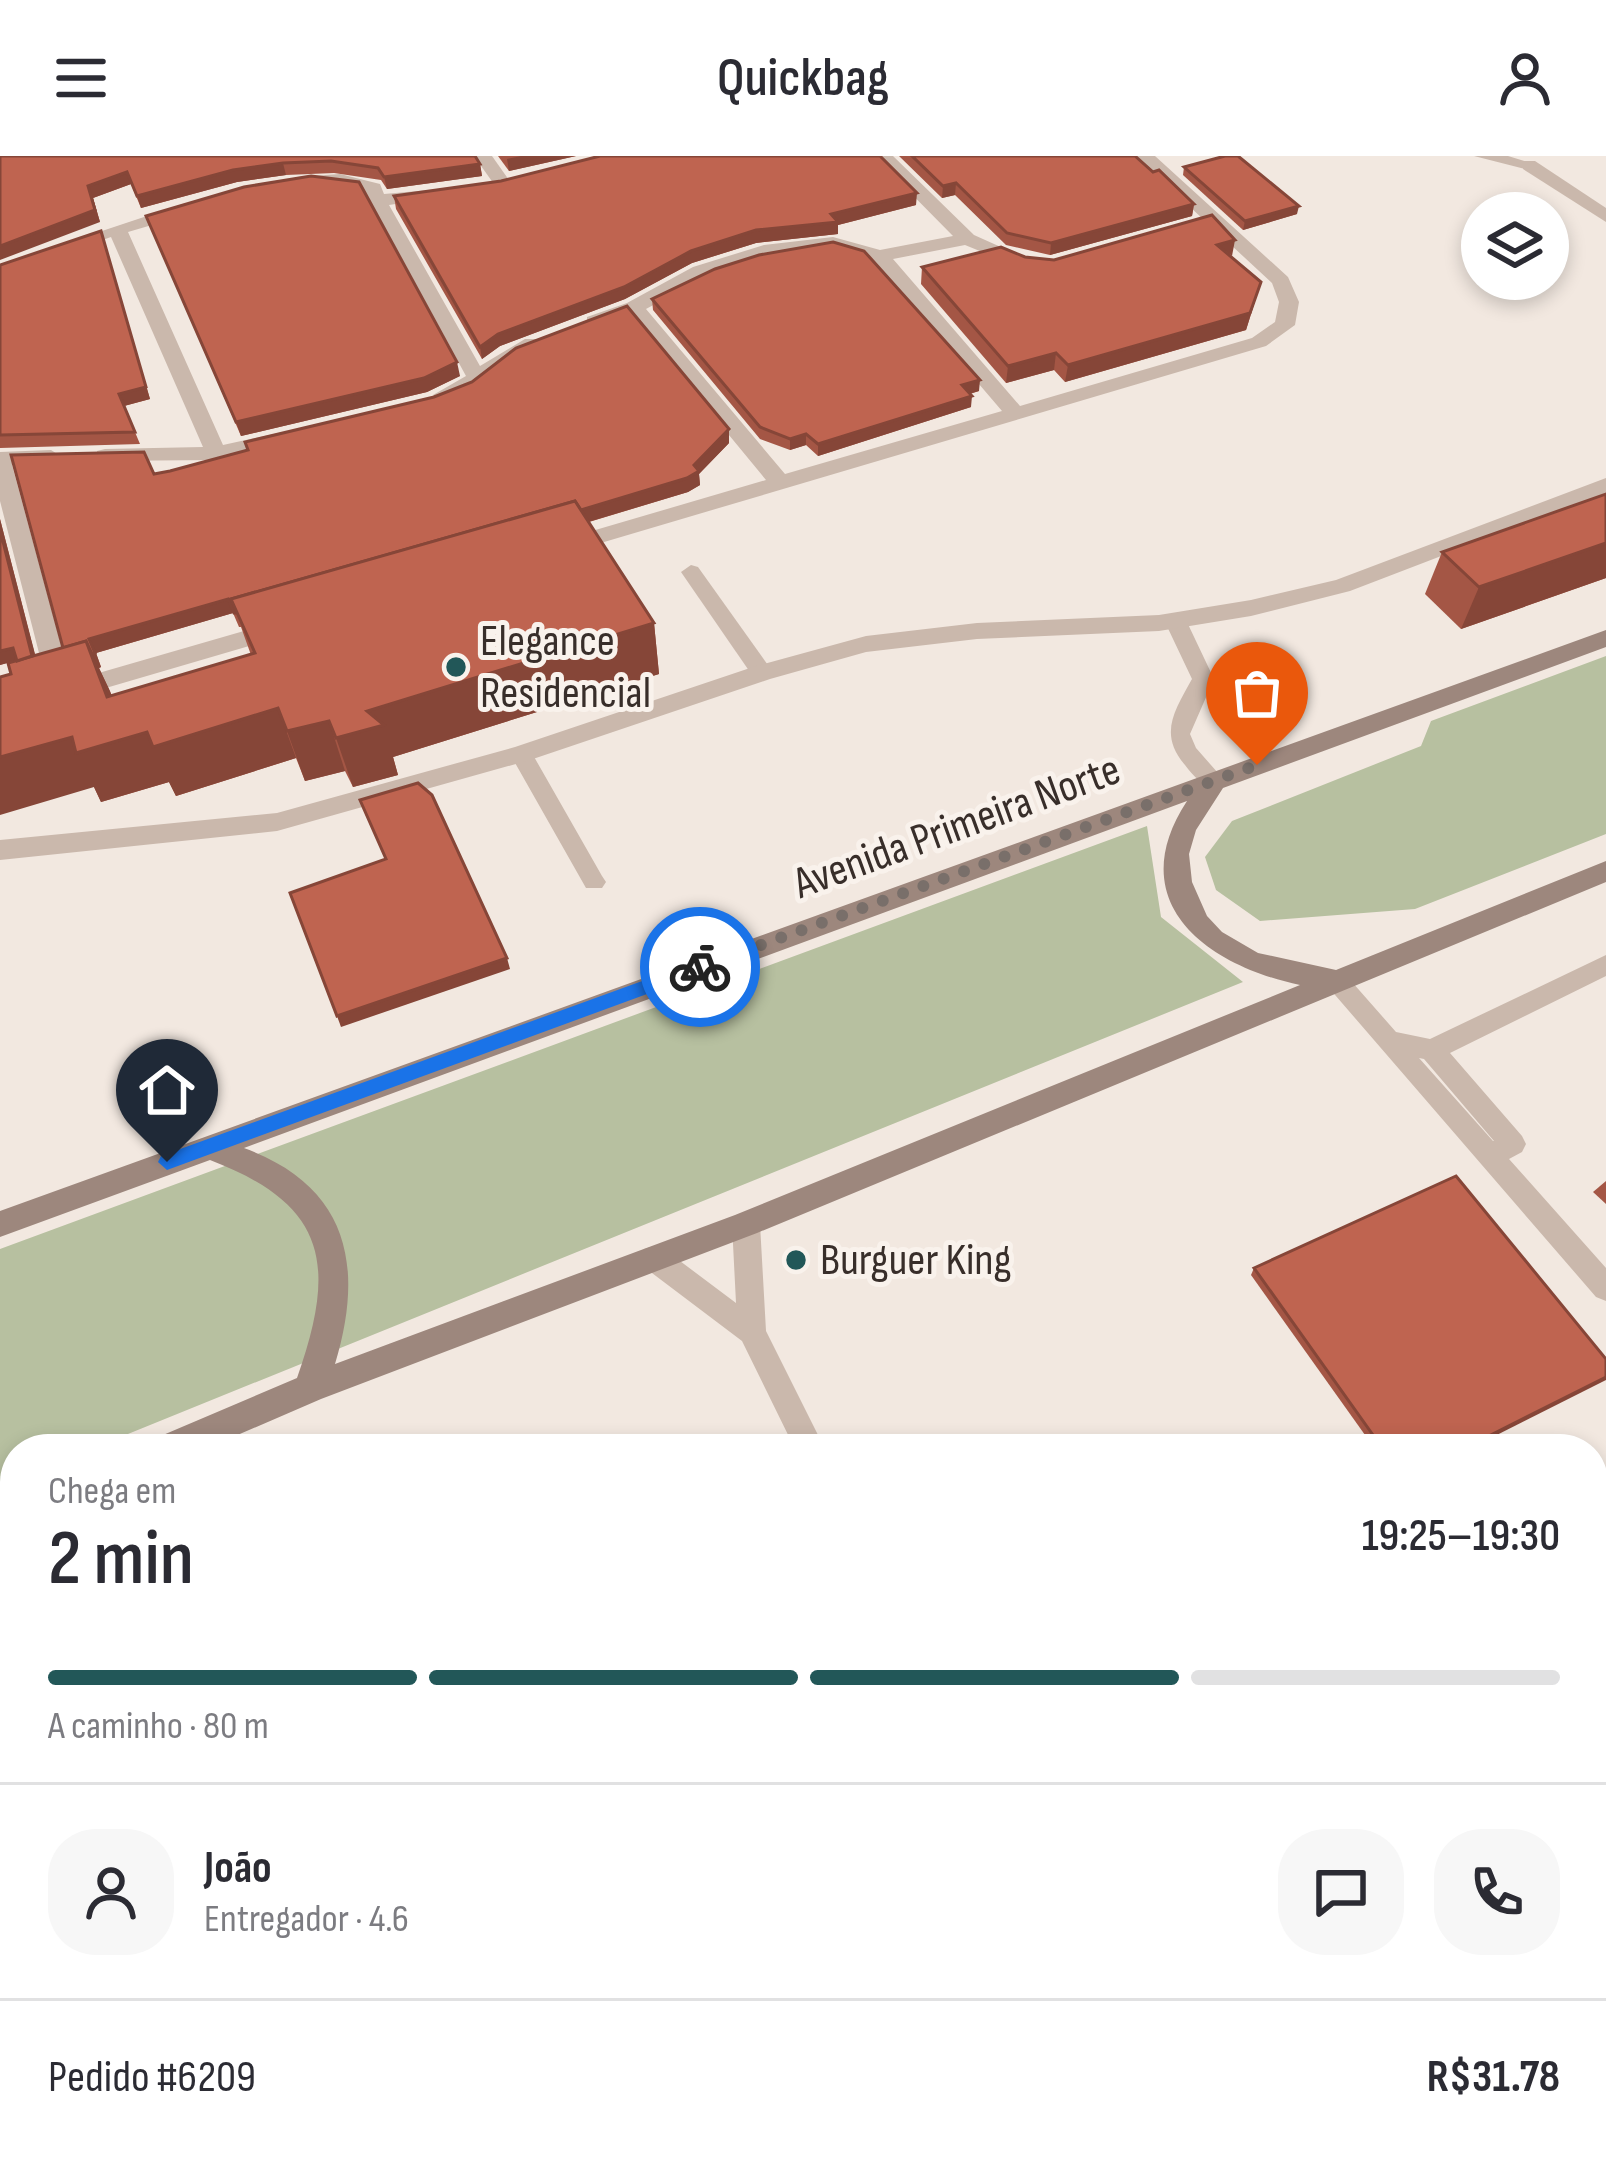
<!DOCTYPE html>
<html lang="pt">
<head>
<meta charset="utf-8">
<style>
  body { margin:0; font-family:"Sofia Sans Condensed",sans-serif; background:#f7f7f7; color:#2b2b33; height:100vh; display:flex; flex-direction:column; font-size:45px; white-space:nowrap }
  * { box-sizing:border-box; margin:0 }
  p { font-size:39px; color:#7c7c81 }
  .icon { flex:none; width:66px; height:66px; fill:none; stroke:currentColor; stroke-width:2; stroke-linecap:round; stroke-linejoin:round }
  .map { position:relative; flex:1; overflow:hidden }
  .details { position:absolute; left:0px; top:1278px; width:1608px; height:747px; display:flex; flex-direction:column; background:#fff; border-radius:48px 48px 0 0; box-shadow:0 6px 18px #0003 }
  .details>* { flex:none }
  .fabs { position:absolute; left:1461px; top:36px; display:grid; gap:24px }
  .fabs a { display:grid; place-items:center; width:108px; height:108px; border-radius:50%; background:#fff; box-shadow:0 6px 18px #0003; font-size:60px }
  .pin { position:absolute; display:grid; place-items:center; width:102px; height:102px; color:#fff; margin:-123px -51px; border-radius:50% 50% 50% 0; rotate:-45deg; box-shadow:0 0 12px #0007 }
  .pin .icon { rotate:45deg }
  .courier { position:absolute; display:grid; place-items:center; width:120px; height:120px; margin:-60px; border:9px solid #1a73e8; border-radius:50%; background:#fff; color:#222; box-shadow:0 3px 15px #0007 }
  .head em { font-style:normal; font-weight:600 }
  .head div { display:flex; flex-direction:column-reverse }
  .head { display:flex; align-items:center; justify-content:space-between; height:204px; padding:0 48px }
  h1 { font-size:78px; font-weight:600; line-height:90px }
  .bar { display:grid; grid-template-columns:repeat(4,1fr); gap:18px 12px; align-content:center; height:144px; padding:0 48px }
  .bar i { height:15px; border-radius:9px; background:#e1e1e2 }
  .bar .active { background:#225758 }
  .bar p { grid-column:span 4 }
  .line { display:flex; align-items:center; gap:30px; padding:0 48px; border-top:3px solid #e1e1e2 }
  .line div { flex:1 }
  .round { display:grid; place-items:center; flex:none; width:126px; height:126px; border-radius:48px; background:#f7f7f7 }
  header { display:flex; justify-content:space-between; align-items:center; height:156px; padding:0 48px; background:#fff; font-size:54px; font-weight:600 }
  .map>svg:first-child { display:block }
  .green { fill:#b7c0a0 }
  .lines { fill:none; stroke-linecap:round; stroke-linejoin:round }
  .service { fill:#cab8ac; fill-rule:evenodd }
  .minor { fill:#cab8ac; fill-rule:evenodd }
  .secondary { fill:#9d877d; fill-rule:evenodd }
  .wall { fill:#a45645; fill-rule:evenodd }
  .shaded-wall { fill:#864638 }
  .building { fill:#bf6450; stroke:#864638; stroke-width:3 }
  .route { fill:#1a73e8 }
  .done { stroke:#796f6a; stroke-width:12; stroke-dasharray:0 21.6 }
  .poi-dot { fill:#225758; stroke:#f9f2ec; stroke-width:4.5 }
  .labels { text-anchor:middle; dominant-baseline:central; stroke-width:10; stroke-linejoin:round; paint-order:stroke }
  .poi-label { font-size:45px; fill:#382e2a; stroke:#f9f2ec; text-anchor:start }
  .street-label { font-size:45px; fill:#382e2a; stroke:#f9f2ec }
</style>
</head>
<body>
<header><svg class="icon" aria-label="menu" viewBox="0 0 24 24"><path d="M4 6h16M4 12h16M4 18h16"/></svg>Quickbag<svg class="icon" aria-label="person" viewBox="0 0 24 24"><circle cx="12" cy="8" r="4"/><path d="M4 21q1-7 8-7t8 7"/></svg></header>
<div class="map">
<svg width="1606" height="2024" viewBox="0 0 1606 2024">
  <rect width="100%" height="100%" fill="#f2e8e0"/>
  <g class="green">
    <polygon points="1606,500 1606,678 1415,753 1260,765 1216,734 1205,701 1232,665 1421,590 1431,565"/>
    <polygon points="1147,670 1161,761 1243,826 91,1293 15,1293 15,1324 0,1330 0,1093"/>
    <polygon points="1606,1659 1606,2024 1099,2024 1123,2010 1593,2010 1593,1668"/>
  </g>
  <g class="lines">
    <g class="service">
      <polygon points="1474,0 1508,0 1537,9 1529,14"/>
      <polygon points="691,409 698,411 770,512 770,522 754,522 681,416"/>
      <path d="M1175,457l11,7 28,59 -24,55 6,14 29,33 -11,8c-12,-4 -21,-13 -29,-24 -27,-31 -10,-55 7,-86l-28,-59z"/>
      <polygon points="521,590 529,592 602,720 606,726 602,732 586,732 510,598"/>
      <path d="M1606,799v21l-156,77 72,83 4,8 -4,8 -13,7 97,109v33l-10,-4 -273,-316 13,-10 9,3 51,58 34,7zM1419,902l5,1 70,82h-1z"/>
      <polygon points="746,1056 756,1060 760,1068 766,1175 825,1293 795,1293 742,1185 644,1111 640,1102 644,1093 654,1090 664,1093 736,1147 732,1068 736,1060"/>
      <polygon points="1606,1657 1606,1697 1593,1703 1593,1663"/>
      <polygon points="0,1700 12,1705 15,1712 15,1803 3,1797 0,1791"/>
      <polygon points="1606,1709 1606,1745 1593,1750 1593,1714"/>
      <polygon points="1606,1857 1606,1894 1593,1899 1593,1862"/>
      <polygon points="45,2010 83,2010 87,2024 49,2024"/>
      <polygon points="1090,2010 1144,2010 1137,2024 1083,2024"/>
    </g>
    <g class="minor">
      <polygon points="474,0 492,0 511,27 508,31 496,31"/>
      <path d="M874,0h19l81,79 62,28 -17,4 -54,-22 -72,14 127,147 232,-68 23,-16 4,-20 -7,-19 -137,-127h20l133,121 11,25 -4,23 -29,21 -699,207h-16v-10l215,-63 -136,-165 -43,10v-8l40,-14 66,-36 71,-22 69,-8 47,13 73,-14zM833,93l40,11 129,151 -217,63 -139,-165c65,-36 112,-52 187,-60z"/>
      <polygon points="1523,5 1535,5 1606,52 1606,66 1523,13"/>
      <path d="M340,18l40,10 4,10 57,-5v8l-52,8 91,161 45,-27h14v8l-79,51 -27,5v-8l33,-19 -101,-185c-27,-9 -73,5 -89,-6l21,-8z"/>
      <polygon points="186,47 193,49 193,57 128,76 223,289 283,276 294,282 216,304 97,305 97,295 105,293 203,291 111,81 97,86 87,80"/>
      <polygon points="51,294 62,301 59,306 12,309 71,525 282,464 294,472 290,478 0,563 0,545 48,532 0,345 0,296"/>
      <polygon points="1606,322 1606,337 1350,435 1251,460 1159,475 977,483 866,496 770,523 530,604 277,675 0,704 0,684 277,657 515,591 753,511 866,480 977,467 1159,459 1251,444 1336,424"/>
    </g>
    <g class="secondary">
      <path d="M1606,474v17l-383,141 -27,42 -7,24 3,28 15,34 15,16 36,21 78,17 270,-109v21l-849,351 -436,166 -116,50h-54l5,-11 141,-60c40,-113 31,-173 -87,-218l-210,77v-26zM1187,645c-66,101 19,164 113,184l-565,230 -400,149c30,-99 13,-178 -91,-216z"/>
      <polygon points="15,1342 15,1375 0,1381 0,1348"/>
    </g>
  </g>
  <g class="wall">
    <polygon points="0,0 480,8 482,20 387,33 381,24 334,17 286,19 237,26 141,52 131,28 93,42 100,66"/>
    <polygon points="498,0 576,0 509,15"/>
    <polygon points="899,0 1135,0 1194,48 1192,60 1050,99 1006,89 955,39 942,42"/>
    <polygon points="1184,11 1297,58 1243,74 1183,19"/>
    <polygon points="501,25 916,49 838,69 838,78 756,87 692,107 625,143 500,190 482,203 396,53 394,40"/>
    <polygon points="146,60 460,220 427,236 241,280"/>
    <polygon points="101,75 150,243 124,250 140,288 0,292 0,109"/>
    <polygon points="1231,100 1261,126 1246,174 1065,226 1054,214 1006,227 921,128 922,111 1025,101 1054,104"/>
    <polygon points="652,143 979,235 970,238 971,251 818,300 806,289 790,294 760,283 653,154"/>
    <path d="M729,287l-30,31 1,11 -12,7 -99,30 65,101 5,51 -266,83 5,18 -45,12 -8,-16 -40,10 -9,-23 -120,38 -7,-14 -68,20 -7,-15 -83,-113 5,-14 -16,5v-146l35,136 28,-7 91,-174zM233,457l6,14h2l10,28 -139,41 -13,-28 2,-1 -5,-14z"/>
    <polygon points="1606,338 1606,422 1461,473 1425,438 1442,396"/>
    <polygon points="1606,1025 1606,1048 1593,1036"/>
    <polygon points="1254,1112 1469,1293 1375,1293 1251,1119"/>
  </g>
  <g class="shaded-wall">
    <polygon points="521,0 576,0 509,15 507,3"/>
    <polygon points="283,7 286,19 237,26 141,52 137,40 233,14"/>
    <polygon points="480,8 482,20 387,33 384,21"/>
    <polygon points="127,16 131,28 93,42 100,66 0,104 0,90 88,30"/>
    <polygon points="956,27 955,39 942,42 943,30"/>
    <polygon points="917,37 916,49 838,69 838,78 756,87 692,107 625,143 500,190 482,203 480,191 498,178 691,95 756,74"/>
    <polygon points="1194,48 1192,60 1050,99 1051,87"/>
    <polygon points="1299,50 1297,58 1243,74 1245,65"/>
    <polygon points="101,75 150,243 124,250 119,238"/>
    <polygon points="1235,84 1232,100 1217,89"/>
    <polygon points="1261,126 1246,174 1065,226 1068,209"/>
    <polygon points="1056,197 1054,214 1006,227 1008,210"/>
    <polygon points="457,206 460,220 427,236 241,280 236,266"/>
    <polygon points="980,224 979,235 961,240 962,229"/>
    <polygon points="972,240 971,251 818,300 818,288"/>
    <polygon points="729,273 729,287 699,318 700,329 688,336 242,470 694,309"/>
    <polygon points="806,278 806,289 790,294 790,283"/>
    <polygon points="0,363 43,529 27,533 0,374"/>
    <polygon points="1606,387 1606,422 1461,473 1479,431"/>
    <polygon points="228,443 233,457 96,497 101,511 99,512 110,535 127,582 147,576 278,552 296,602 176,640 169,626 101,646 94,631 0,659 0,601 107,541 86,485"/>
    <polygon points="654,467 659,518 393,601 398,619 353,631 336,582 367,555"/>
    <polygon points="13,492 19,504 0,509 0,495"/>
    <polygon points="329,565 345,615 305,625 287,575"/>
    <polygon points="507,802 510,813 341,871 337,860"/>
    <polygon points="1606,1221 1606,1224 1469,1293 1463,1293"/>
  </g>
  <g class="building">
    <polygon points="0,0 475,0 480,8 384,21 378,12 331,5 283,7 233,14 137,40 127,16 88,30 95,54 0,90"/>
    <polygon points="600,0 880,0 917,37 831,58 838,66 756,74 691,95 624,131 498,178 480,191 394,40 501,25"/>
    <polygon points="912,0 1135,0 1153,16 1159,14 1194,48 1051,87 1007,77 956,27 943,30"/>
    <polygon points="1225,0 1238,0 1299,50 1245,65 1184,11"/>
    <polygon points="311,20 359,26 457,206 424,222 236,266 146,60 244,31"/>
    <polygon points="1212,59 1235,84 1217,89 1261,126 1250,157 1068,209 1056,197 1008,210 922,111 1001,91 1025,101 1054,104"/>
    <polygon points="101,75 146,231 119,238 135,276 0,279 0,109"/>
    <polygon points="833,86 864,95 980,224 962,229 972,240 818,288 806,278 790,283 760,271 652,143 715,113 759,99"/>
    <polygon points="627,150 729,273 694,309 699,315 687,322 581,354 575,345 231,443 236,457 234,457 228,443 89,483 95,497 92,498 86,485 63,492 11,299 144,296 154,318 170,315 248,294 245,286 434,241 472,226 516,192"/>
    <polygon points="1606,338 1606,387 1479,431 1442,396"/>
    <polygon points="575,345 654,467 367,555 384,569 336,582 329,565 287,575 278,552 153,591 147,576 76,597 72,581 0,601 0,521 11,518 8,507 86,485 107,541 255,497 231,443"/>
    <polygon points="0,374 32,500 17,505 13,492 0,495"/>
    <polygon points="418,627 432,639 507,802 337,860 290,737 386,703 360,644"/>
    <polygon points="1456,1020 1606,1203 1606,1221 1463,1293 1383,1293 1254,1112"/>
  </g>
  <polygon class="route" points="700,804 707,807 707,816 167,1014 158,1006 161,1000"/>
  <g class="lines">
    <polyline class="done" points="700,811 1257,609"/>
  </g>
  <g class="poi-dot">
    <circle cx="456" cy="511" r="12"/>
    <circle cx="796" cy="1104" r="12"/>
  </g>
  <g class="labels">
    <g class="poi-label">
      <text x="480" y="485">Elegance<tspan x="480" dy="52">Residencial</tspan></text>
      <text x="820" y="1104">Burguer King</text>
    </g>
    <g class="street-label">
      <text transform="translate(957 671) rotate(-20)">Avenida Primeira Norte</text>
    </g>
  </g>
</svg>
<div class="fabs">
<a><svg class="icon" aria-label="layers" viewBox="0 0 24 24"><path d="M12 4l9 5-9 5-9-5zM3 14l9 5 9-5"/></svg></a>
</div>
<div class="pin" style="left:1257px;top:609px;background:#ea580c"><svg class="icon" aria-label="bag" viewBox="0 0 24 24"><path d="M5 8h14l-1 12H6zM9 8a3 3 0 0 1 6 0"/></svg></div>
<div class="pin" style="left:167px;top:1006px;background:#1f2937"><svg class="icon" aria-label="home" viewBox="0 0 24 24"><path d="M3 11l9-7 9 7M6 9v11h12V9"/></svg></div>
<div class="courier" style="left:700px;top:811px"><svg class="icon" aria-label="bike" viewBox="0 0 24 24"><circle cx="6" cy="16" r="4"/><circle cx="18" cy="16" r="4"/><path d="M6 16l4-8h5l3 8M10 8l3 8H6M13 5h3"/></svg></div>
<section class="details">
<div class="head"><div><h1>2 min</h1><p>Chega em</p></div><em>19:25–19:30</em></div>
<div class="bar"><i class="active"></i><i class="active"></i><i class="active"></i><i></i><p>A caminho · 80 m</p></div>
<div class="line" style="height:216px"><a class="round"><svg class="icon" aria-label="person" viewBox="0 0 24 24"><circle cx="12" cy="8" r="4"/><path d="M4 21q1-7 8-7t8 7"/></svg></a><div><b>João</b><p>Entregador · 4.6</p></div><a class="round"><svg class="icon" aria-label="chat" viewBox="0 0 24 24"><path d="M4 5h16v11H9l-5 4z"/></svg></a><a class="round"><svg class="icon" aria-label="phone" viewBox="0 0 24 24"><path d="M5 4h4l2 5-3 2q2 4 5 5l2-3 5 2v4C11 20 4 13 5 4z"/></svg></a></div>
<div class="line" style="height:156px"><div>Pedido #6209</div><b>R$31.78</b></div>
</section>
</div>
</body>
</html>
